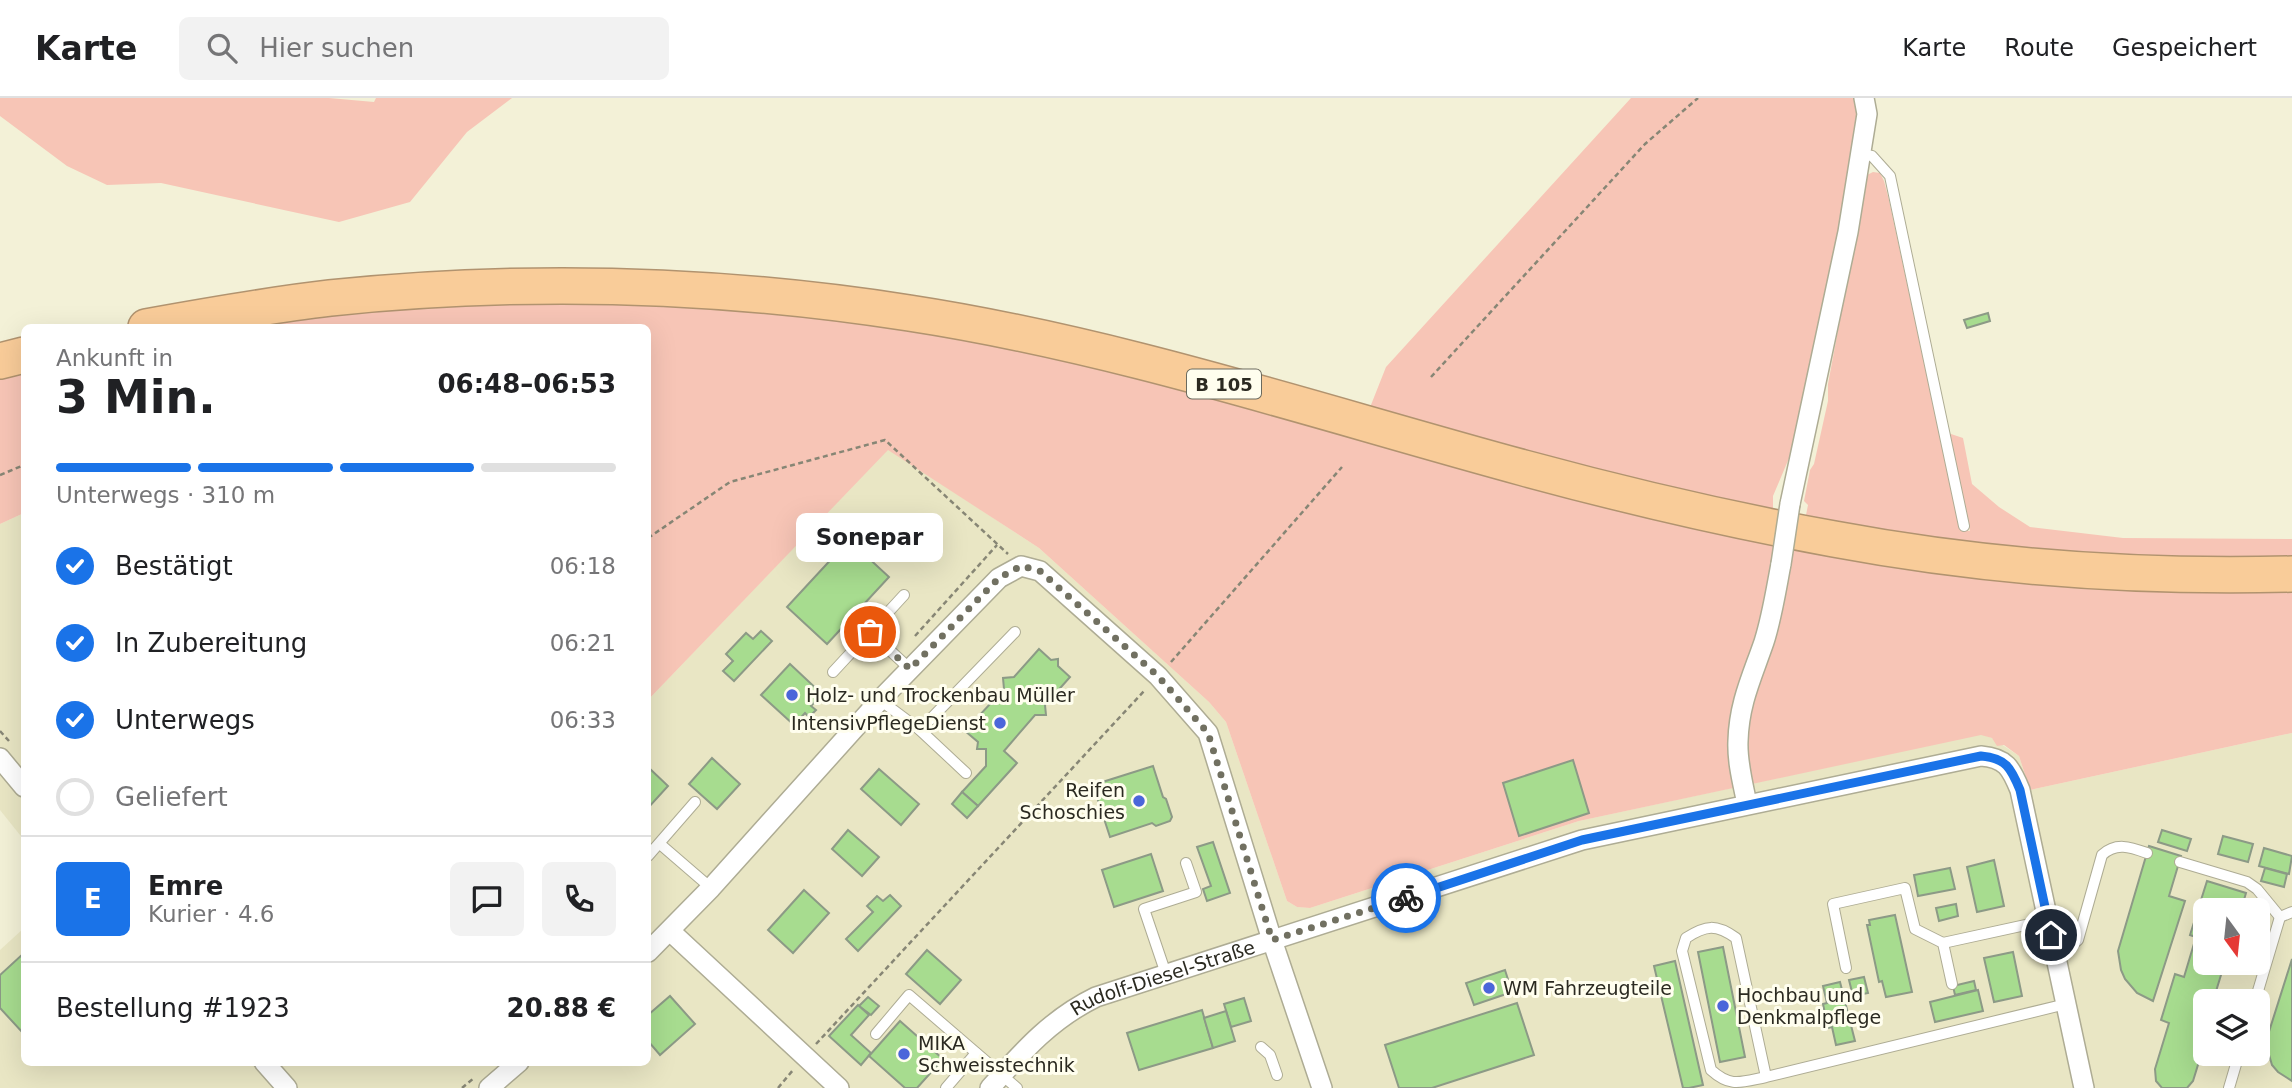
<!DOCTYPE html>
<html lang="de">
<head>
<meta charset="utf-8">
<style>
  body { margin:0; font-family:"DejaVu Sans",sans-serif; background:#f2f2f2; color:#202124; height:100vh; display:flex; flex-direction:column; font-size:26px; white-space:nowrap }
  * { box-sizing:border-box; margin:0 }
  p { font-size:23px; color:#757577 }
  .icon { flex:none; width:38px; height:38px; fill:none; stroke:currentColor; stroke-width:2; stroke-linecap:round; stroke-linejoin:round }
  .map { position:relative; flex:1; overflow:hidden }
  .side { position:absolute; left:21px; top:226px; width:630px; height:742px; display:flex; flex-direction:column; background:#fff; border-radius:10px; box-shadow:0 7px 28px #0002 }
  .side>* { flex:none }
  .needle { width:46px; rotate:165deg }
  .tools { position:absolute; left:2193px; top:800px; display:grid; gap:14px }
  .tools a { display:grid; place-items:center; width:77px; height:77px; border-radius:10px; background:#fff; box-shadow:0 7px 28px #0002; font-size:35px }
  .pin { position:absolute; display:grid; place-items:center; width:60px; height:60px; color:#fff; margin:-30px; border:4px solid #fff; border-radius:50%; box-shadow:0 2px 7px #0007 }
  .courier { position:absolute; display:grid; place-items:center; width:70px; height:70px; margin:-35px; border:5px solid #1a73e8; border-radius:50%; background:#fff; color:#222; box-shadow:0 2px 9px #0007 }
  .bubble { position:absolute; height:49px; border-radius:10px; background:#fff; box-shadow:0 7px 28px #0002; font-size:23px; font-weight:700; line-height:49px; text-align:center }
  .headline em { font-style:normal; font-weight:700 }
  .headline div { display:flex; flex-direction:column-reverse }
  .headline { display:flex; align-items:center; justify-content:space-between; height:119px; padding:0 35px }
  h1 { font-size:46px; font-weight:700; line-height:52px }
  .bar { display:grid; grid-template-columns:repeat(4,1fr); gap:10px 7px; align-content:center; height:84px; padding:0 35px }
  .bar i { height:9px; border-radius:5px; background:#e0e0e0 }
  .bar .current { background:#1a73e8 }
  .bar p { grid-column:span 4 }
  .line { display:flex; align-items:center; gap:18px; padding:0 35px; border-top:2px solid #e0e0e0 }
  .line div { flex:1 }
  .round { display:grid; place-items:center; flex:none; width:74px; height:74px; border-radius:10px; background:#f2f2f2 }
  ol { padding:0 35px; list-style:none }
  li { display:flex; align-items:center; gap:21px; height:77px }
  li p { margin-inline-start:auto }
  li .icon { padding:7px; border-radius:50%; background:#1a73e8; color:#fff; stroke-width:4 }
  li:last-child { color:#757577 }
  li i { width:38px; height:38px; border:4px solid #e0e0e0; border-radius:50% }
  header { display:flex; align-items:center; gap:42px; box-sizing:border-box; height:98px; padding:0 35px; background:#fff; border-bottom:2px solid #e0e0e0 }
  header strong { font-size:33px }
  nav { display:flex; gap:38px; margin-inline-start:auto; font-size:24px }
  .search { width:490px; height:63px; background:#f2f2f2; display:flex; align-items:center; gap:18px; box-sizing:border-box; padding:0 24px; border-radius:10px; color:#757577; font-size:26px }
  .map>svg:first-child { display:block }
  .built { fill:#e9e6c4; fill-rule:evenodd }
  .green { fill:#f7c5b6 }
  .building { fill:#a7dc8f; stroke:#8c9a86; stroke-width:2 }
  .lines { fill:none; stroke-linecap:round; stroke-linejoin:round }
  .lane-casing { stroke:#aeac94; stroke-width:12 }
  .street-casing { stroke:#aeac94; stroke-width:22 }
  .highway-casing { stroke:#b1936f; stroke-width:38 }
  .path { stroke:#878675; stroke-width:2.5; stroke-dasharray:5 3.5; stroke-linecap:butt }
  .lane { stroke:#fff; stroke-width:10 }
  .street { stroke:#fff; stroke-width:19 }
  .highway { stroke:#f9cc99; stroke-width:35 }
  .street-bridge-casing { stroke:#aeac94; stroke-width:22; stroke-linecap:butt }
  .street-bridge { stroke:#fff; stroke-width:19 }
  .done { stroke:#717061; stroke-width:7; stroke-dasharray:0 12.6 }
  .route { stroke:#1a73e8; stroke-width:9 }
  .poi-dot { fill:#4b66da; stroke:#fffeee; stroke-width:2.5 }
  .labels { text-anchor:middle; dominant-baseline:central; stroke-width:6; stroke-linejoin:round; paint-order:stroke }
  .shield { fill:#fffeee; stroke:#6b6a5e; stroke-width:2 }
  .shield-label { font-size:18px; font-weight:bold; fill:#2b2a21 }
  .poi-label { font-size:19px; fill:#2b2a21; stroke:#fffeee; text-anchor:start }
  .street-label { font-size:19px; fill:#2b2a21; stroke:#fffeee }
</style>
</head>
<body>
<header>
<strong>Karte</strong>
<div class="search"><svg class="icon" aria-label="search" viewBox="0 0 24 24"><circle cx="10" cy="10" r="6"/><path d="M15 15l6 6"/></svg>Hier suchen</div>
<nav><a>Karte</a><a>Route</a><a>Gespeichert</a></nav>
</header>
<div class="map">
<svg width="2292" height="990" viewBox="0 0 2292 990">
  <rect width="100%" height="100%" fill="#f3f1d7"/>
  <g class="built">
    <path d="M888,351l151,99 170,154 17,20 61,179 10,6 13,1 269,-87 402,-87 11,4 27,18 11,34 262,-57v355h-2292v-138l24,-22v134h624v-362zM2205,812h53v52h-53zM2205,903h53v53h-53z"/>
    <polygon points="24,415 24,742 0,712 0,426"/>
  </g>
  <g class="green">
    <polygon points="0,0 329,0 374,4 376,0 512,0 467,34 410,104 339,124 161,85 107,87 67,68 0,18"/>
    <polygon points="1631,0 1858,0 1859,17 1828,189 1792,353 1773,398 1773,420 1367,317 1386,269"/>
    <polygon points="1873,74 1880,75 1884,83 1889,102 1960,432 1970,433 1948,335 1963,340 1972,386 1999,409 2030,429 2123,440 2292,441 2292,468 2195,469 1804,427 1808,407 1804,403 1810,372 1814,366 1828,303 1828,286 1867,77"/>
    <polygon points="516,199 779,209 1037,250 1740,435 2292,487 2292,635 2030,692 2019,658 2004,647 1997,648 1992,640 1981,637 1579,723 1310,810 1297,809 1287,803 1226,624 1209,604 1039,450 888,352 648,602 648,229 206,229"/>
    <polygon points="24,269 24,415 0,426 0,275"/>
  </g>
  <g class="building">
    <polygon points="1988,215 1990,223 1967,230 1964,222"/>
    <polygon points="849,442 889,479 827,546 787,509"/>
    <polygon points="761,533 772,543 734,583 723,573 733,563 726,556 746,535 753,541"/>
    <polygon points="1039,551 1051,562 1058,561 1058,568 1070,579 1045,607 1046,617 1035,617 1004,653 1017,665 978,708 962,694 986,668 986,651 977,651 978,644 965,633 1004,591 1003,580 1014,579"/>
    <polygon points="790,566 822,596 811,608 816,612 809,619 805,615 794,627 761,597"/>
    <polygon points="712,660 740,686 717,711 689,686"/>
    <polygon points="1573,662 1589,715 1519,738 1503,685"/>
    <polygon points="1153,668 1163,699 1166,701 1172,719 1170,723 1156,728 1152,725 1110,739 1093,687"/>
    <polygon points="648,669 668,688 648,710"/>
    <polygon points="879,671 919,706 901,727 861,691"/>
    <polygon points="962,694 978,708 967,720 952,706"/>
    <polygon points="848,732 879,759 862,778 832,751"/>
    <polygon points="2162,732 2191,741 2187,753 2158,744"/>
    <polygon points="2223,738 2253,746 2248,764 2218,756"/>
    <polygon points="1213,744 1230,795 1207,803 1203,791 1211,788 1197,749"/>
    <polygon points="2149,748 2181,758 2169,798 2185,803 2153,903 2137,895 2125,881 2121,872 2118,853"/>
    <polygon points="2264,750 2292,758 2289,776 2259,768"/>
    <polygon points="1151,756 1163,793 1114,809 1102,772"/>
    <polygon points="1994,762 2004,808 1977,814 1967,769"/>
    <polygon points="1950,770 1955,791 1918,798 1914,777"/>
    <polygon points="2265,770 2287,776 2284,789 2261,783"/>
    <polygon points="2207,783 2246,795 2241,812 2205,812 2205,864 2225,864 2213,903 2205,903 2205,944 2193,983 2187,990 2162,990 2156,983 2155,971 2169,925 2161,922 2175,876 2184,879 2196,839 2190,837"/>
    <polygon points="804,792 829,815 793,855 768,832"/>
    <polygon points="890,797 901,808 858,853 846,841 873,814 867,808 877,798 883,803"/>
    <polygon points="1956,806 1958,818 1939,823 1936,810"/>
    <polygon points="1895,817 1912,894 1886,899 1882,883 1879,884 1867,827 1870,827 1869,822"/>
    <polygon points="1723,849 1745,959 1720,964 1698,854"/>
    <polygon points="927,852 961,882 940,906 906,876"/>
    <polygon points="2013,854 2022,898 1994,904 1984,860"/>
    <polygon points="24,855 24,933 23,935 0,910 0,877"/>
    <polygon points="2292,861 2292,983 2278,974 2272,967 2267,950 2267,940"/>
    <polygon points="1675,863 1703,987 1689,990 1683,990 1654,868"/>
    <polygon points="1505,872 1512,894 1474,907 1466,885"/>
    <polygon points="1864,879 1868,895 1853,898 1849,882"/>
    <polygon points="1974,883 1976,892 1955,897 1953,888"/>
    <polygon points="1840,884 1855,943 1836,947 1832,929 1828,930 1823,906 1827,905 1823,888"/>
    <polygon points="1978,892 1983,913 1935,924 1930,904"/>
    <polygon points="670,898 695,926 660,957 648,943 648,917"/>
    <polygon points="868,899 879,908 871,917 859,908"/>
    <polygon points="1244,900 1251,923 1231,929 1224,906"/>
    <polygon points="1517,905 1534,957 1432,990 1399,990 1385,947"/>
    <polygon points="858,907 869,917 851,937 871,955 861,967 829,938"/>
    <polygon points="1202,912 1213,950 1139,972 1127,935"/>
    <polygon points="1226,913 1235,943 1213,950 1204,920"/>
    <polygon points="900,923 943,961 917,990 905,990 869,958"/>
  </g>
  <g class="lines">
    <defs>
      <g id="lane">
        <polyline points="1860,56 1872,58 1890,78 1964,428"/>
        <polyline points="870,534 904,497"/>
        <polyline points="833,574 870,534 910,571"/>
        <polyline points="880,602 920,632 966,675"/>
        <polyline points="920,632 1015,534"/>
        <polyline points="660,746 711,790"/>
        <polyline points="648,758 695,704"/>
        <polyline points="2180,764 2247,784 2257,791 2280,819"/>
        <polyline points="1943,845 2048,822"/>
        <path d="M2054,852l17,-4 7,-6 24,-85c14,-13 28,-8 45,-2"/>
        <polyline points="1846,870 1833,806 1905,790 1915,831 1943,845 1952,886"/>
        <polyline points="1166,876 1144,811 1196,794 1186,765"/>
        <polyline points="2255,903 2280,819 2292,814"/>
        <polyline points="876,936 909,897 1017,990"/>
        <polyline points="1261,949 1270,957 1277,977"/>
        <path d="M1766,979l-30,-139c-20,-14 -30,-13 -50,0l-4,13 29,119c20,18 30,12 55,7l300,-73"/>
        <polyline points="946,990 976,955"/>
        <polyline points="2229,990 2239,956"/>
      </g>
      <g id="street">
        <polyline points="1790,406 1848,134 1867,16 1864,0"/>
        <polyline points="0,660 24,689"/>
        <path d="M1747,706c-4,-20 -10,-42 -9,-63 1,-38 14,-64 26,-99 8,-25 12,-52 17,-78"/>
        <polyline points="670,833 839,990"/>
        <polyline points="648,854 711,790 880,602 999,480 1021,468 1040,473 1158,578 1208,635 1272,842 1322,990"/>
        <polyline points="264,964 287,990"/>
        <polyline points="489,990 519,964"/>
        <path id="s1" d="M990,990c33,-37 61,-69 106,-91l486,-157 399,-84c25,2 30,12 39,34l64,298"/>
      </g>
      <g id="highway">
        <path d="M146,229c61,-11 122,-22 184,-29 192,-20 387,-15 579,15 209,32 412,100 615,155 103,28 206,52 310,71 150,28 306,39 458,35"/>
        <polyline points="0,263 24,257"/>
      </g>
    </defs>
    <use href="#lane" class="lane-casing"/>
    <use href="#street" class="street-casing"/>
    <use href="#highway" class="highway-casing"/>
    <g class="path">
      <polyline points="1431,279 1645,46 1698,0"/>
      <polyline points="0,377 24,367"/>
      <polyline points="648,440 730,384 885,342 1008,456"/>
      <polyline points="915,538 997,447"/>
      <polyline points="1171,564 1342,369"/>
      <polyline points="0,633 9,643"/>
      <polyline points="816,946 1145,592"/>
      <polyline points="462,990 474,980"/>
      <polyline points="778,990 793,972"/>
    </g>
    <use href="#lane" class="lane"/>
    <use href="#street" class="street"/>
    <use href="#highway" class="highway"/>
    <defs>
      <polyline id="street-bridge" points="1781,466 1790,406"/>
    </defs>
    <use href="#street-bridge" class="street-bridge-casing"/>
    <use href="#street-bridge" class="street-bridge"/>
  </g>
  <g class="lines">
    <polyline class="done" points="870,534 910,571 999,480 1021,468 1040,473 1158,578 1208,635 1272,842 1406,800"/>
    <path class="route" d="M1406,800l176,-58 399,-84c25,2 30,12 39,34l31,145"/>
  </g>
  <g class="poi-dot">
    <circle cx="792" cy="597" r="7"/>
    <circle cx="1000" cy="625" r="7"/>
    <circle cx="1139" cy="703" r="7"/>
    <circle cx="1489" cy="890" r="7"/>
    <circle cx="1723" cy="908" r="7"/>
    <circle cx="904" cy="956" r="7"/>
  </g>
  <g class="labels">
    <rect class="shield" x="1187" y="271.5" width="74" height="29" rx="5"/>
    <g class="shield-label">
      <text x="1224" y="286">B 105</text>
    </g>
    <g class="poi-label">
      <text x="806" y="597">Holz- und Trockenbau Müller</text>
      <text x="986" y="625" text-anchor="end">IntensivPflegeDienst</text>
      <text x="1125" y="692" text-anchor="end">Reifen<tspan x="1125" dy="22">Schoschies</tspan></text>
      <text x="1503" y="890">WM Fahrzeugteile</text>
      <text x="1737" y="897">Hochbau und<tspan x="1737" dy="22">Denkmalpflege</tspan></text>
      <text x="918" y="945">MIKA<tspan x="918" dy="22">Schweisstechnik</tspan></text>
    </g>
    <g class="street-label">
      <text stroke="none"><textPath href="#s1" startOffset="210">Rudolf-Diesel-Straße</textPath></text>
    </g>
  </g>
</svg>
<div class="tools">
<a><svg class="needle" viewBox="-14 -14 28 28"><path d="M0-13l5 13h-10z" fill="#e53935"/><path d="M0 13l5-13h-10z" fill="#757577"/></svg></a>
<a><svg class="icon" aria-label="layers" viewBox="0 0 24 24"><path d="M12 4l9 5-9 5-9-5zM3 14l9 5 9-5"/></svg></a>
</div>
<div class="pin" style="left:870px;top:534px;background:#ea580c"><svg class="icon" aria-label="bag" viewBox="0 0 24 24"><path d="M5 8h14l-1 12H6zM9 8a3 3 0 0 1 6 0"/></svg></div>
<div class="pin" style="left:2051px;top:837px;background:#1f2937"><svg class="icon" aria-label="home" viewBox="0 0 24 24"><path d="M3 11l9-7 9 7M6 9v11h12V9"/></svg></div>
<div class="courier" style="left:1406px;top:800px"><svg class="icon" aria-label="bike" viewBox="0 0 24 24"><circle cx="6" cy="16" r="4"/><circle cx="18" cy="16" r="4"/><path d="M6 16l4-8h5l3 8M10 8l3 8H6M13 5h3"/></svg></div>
<div class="bubble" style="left:796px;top:415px;width:147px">Sonepar</div>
<section class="side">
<div class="headline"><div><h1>3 Min.</h1><p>Ankunft in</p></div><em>06:48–06:53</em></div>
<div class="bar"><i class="current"></i><i class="current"></i><i class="current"></i><i></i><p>Unterwegs · 310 m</p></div>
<ol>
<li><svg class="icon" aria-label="check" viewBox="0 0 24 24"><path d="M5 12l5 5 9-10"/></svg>Bestätigt<p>06:18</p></li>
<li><svg class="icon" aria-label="check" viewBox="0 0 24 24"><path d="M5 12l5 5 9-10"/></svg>In Zubereitung<p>06:21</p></li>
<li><svg class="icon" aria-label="check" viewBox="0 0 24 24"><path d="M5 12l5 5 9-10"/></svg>Unterwegs<p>06:33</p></li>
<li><i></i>Geliefert</li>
</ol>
<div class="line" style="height:126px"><b class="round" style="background:#1a73e8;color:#fff">E</b><div><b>Emre</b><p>Kurier · 4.6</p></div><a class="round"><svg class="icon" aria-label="chat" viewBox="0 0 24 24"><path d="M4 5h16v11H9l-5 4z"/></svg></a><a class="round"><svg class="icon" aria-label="phone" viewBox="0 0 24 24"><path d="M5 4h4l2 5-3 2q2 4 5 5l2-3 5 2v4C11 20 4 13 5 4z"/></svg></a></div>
<div class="line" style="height:91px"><div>Bestellung #1923</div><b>20.88 €</b></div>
</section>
</div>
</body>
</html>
